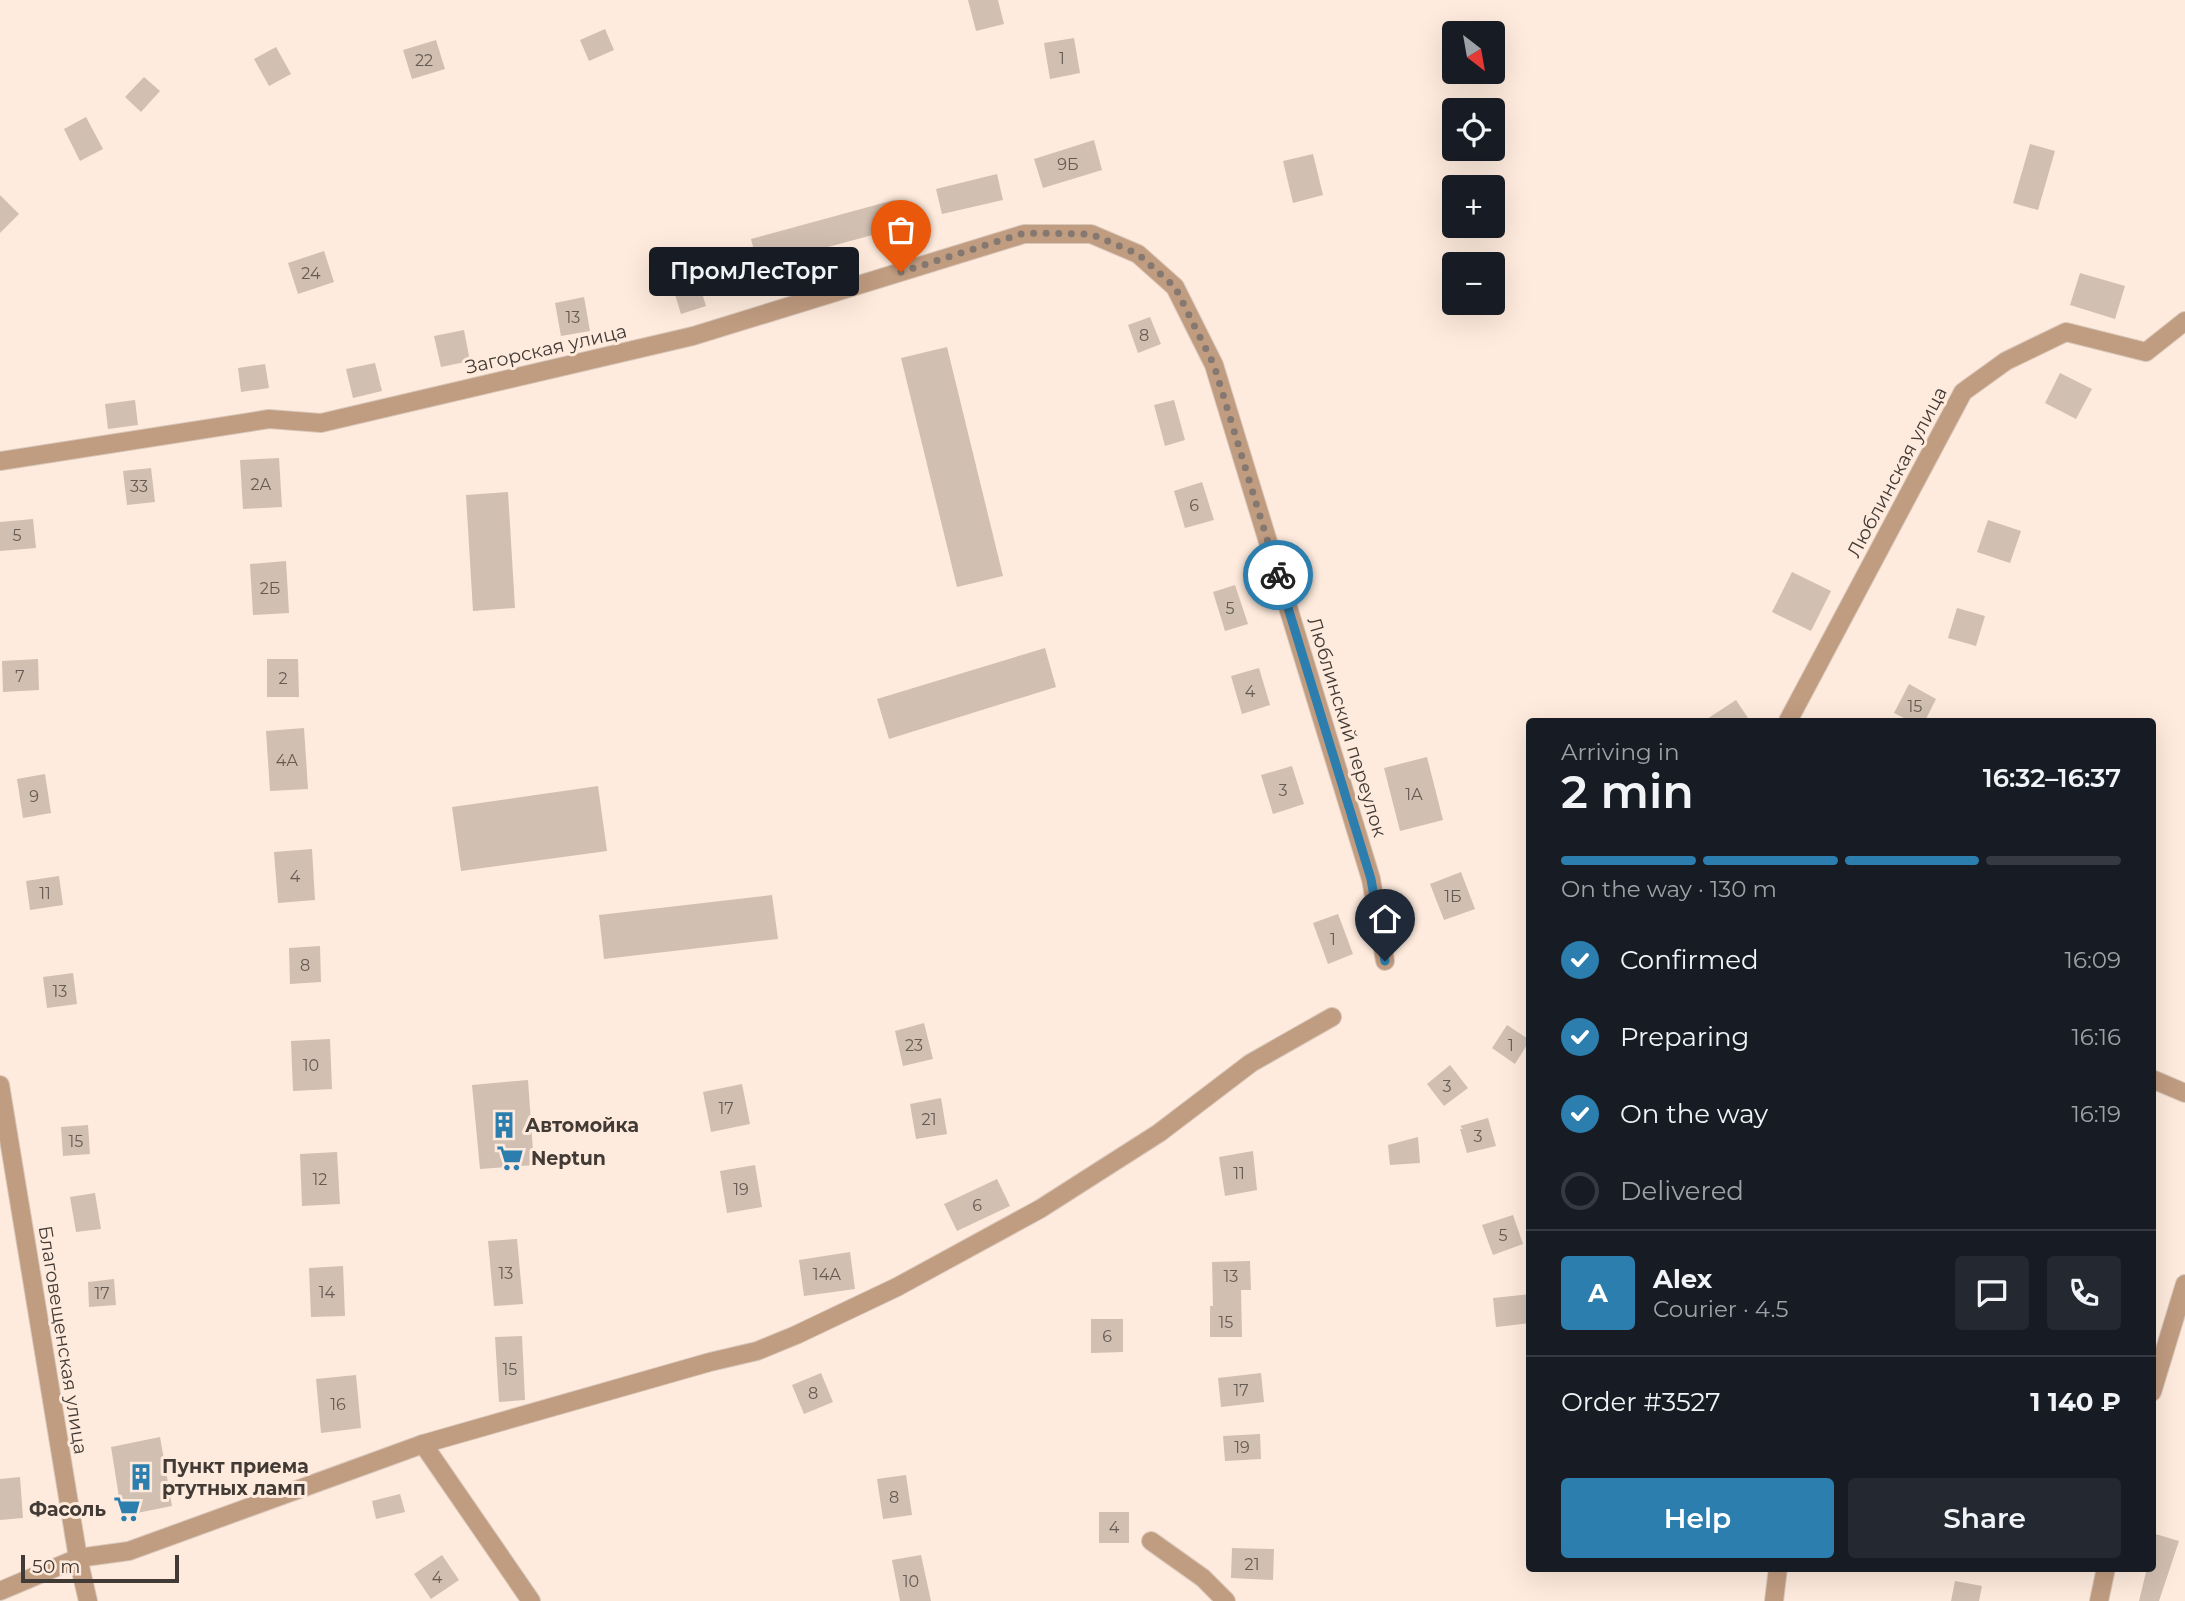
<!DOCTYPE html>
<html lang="en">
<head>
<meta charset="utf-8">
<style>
  body { margin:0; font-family:Montserrat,sans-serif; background:#242831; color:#f1f3f6; height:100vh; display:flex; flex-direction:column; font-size:26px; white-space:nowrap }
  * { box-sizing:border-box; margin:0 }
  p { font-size:23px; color:#9ea1a6 }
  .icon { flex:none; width:38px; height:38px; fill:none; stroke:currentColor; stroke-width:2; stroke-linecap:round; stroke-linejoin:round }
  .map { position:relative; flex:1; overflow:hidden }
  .side { position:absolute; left:1526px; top:718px; width:630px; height:854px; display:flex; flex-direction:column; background:#171b24; border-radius:7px; box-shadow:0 7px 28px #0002 }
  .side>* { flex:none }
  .needle { width:46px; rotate:149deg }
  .controls { position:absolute; left:1442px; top:21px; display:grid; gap:14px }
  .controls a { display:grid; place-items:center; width:63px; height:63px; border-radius:7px; background:#171b24; box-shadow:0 7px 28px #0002; font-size:35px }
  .scale { position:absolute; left:21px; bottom:18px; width:158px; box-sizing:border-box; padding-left:7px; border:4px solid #423a35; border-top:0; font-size:19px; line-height:24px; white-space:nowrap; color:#423a35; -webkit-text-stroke:5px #feebdd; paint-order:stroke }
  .pin { position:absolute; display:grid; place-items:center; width:60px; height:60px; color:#fff; margin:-72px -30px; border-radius:50% 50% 50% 0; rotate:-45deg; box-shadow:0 0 7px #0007 }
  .pin .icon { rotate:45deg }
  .courier { position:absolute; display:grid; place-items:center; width:70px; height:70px; margin:-35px; border:5px solid #2b7eae; border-radius:50%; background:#fff; color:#222; box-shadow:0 2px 9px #0007 }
  .bubble { position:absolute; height:49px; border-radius:7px; background:#171b24; box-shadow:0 7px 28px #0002; font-size:23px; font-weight:600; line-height:49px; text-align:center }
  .overview em { font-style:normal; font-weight:600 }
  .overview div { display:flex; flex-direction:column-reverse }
  .overview { display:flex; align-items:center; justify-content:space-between; height:119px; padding:0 35px }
  h1 { font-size:46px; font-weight:600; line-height:52px }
  .bar { display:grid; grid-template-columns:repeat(4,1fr); gap:10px 7px; align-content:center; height:84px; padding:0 35px }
  .bar i { height:9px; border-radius:5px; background:#363941 }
  .bar .current { background:#2b7eae }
  .bar p { grid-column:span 4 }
  .line { display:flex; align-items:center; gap:18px; padding:0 35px; border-top:2px solid #363941 }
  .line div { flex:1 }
  .round { display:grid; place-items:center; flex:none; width:74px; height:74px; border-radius:7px; background:#242831 }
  ol { padding:0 35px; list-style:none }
  li { display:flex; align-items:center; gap:21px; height:77px }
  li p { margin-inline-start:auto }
  li .icon { padding:7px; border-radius:50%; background:#2b7eae; color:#fff; stroke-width:4 }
  li:last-child { color:#9ea1a6 }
  li i { width:38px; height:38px; border:4px solid #363941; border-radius:50% }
  .button { display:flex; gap:14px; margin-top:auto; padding:14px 35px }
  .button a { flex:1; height:80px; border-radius:7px; background:#2b7eae; color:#fff; font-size:28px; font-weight:600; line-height:80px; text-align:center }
  .button a+a { background:#242831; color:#f1f3f6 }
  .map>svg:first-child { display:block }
  .building { fill:#d1bfb1 }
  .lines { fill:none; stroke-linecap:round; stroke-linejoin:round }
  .street-casing { stroke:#d8c8bb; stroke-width:20 }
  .street { stroke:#c09c80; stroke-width:18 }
  .done { stroke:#847870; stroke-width:7; stroke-dasharray:0 12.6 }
  .route { stroke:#2b7eae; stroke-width:9 }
  .labels { text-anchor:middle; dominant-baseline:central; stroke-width:6; stroke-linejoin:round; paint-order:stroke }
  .number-label { font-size:16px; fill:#665b54 }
  .street-label { font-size:19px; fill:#423a35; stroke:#feebdd }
  .poi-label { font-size:19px; font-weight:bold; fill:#423a35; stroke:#feebdd; text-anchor:start }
</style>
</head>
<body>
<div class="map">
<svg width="2185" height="1601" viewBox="0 0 2185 1601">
  <rect width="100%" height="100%" fill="#feebdd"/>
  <g class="building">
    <polygon points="968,0 998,0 1004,24 976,31"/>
    <polygon points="605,29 614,50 589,61 580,40"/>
    <polygon points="1074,38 1080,73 1050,79 1044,43"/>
    <polygon points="436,40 445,69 412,79 403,50"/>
    <polygon points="276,47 291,74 269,86 254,59"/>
    <polygon points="144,77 160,91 141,112 125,97"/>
    <polygon points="86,117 103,149 80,161 64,129"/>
    <polygon points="1094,140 1102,170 1043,188 1034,159"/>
    <polygon points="2030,144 2055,151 2038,210 2013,203"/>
    <polygon points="1313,154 1323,195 1293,203 1283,161"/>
    <polygon points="997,174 1003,200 942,214 936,189"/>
    <polygon points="0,195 19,214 0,233"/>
    <polygon points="894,200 902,227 758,266 751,239"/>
    <polygon points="324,251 334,282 298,294 288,263"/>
    <polygon points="2080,273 2125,286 2115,319 2070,305"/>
    <polygon points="698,280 706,306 681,314 673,288"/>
    <polygon points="584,297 590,331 561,336 555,303"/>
    <polygon points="1150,317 1161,344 1138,353 1128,325"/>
    <polygon points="464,330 470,361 441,367 434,336"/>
    <polygon points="947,347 1003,576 957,587 901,358"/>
    <polygon points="375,363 382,391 353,398 346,369"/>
    <polygon points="265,364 269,388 241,392 238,368"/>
    <polygon points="2060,373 2092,389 2076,419 2045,403"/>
    <polygon points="135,400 138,425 108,429 105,404"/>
    <polygon points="1174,400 1185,440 1165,446 1154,405"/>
    <polygon points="279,458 282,507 243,509 240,460"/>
    <polygon points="151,468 155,502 127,505 123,471"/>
    <polygon points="1202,482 1214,520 1185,528 1174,491"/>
    <polygon points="508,492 515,608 473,611 466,495"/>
    <polygon points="33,519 36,548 0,551 0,522"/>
    <polygon points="1988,520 2021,531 2010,563 1977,552"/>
    <polygon points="286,561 289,613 253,615 250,564"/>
    <polygon points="1792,572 1831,591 1811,631 1772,612"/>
    <polygon points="1235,585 1248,624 1225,631 1213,592"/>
    <polygon points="1957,608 1985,616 1976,646 1948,638"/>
    <polygon points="1045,648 1056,687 889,739 877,699"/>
    <polygon points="38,659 39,690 3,692 2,661"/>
    <polygon points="267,659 298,659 299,697 267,697"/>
    <polygon points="1259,668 1270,705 1242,714 1231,676"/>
    <polygon points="1909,684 1936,699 1925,721 1910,721 1894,713"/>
    <polygon points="1736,700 1750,721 1704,721"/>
    <polygon points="304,728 308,789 270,791 266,731"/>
    <polygon points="1427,757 1443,820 1400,831 1384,768"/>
    <polygon points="1292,766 1304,804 1273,814 1261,775"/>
    <polygon points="45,774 51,813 23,818 17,779"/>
    <polygon points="598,786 607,851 461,871 452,807"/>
    <polygon points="312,849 315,900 278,903 274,852"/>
    <polygon points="1461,872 1475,909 1444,920 1430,884"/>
    <polygon points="59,876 63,905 30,910 26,881"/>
    <polygon points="772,895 778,939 604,959 599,915"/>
    <polygon points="1338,914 1353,954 1328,964 1313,923"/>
    <polygon points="320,946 321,982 290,984 289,948"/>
    <polygon points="73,973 77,1004 47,1008 43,977"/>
    <polygon points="924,1023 933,1059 903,1066 895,1031"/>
    <polygon points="1507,1025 1530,1040 1515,1064 1492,1048"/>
    <polygon points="330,1039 332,1089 293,1091 291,1041"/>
    <polygon points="1450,1065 1468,1088 1444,1106 1427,1084"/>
    <polygon points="528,1080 534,1165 480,1169 472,1085"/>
    <polygon points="742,1084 750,1124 711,1132 703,1092"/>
    <polygon points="941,1098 947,1134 916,1139 910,1104"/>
    <polygon points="1488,1118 1496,1146 1467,1153 1460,1129 1463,1129 1460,1126"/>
    <polygon points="88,1125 90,1154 63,1156 61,1127"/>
    <polygon points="1418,1137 1420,1163 1390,1165 1388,1145"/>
    <polygon points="1253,1151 1257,1190 1225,1196 1219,1157"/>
    <polygon points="337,1152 340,1204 302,1206 300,1154"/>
    <polygon points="755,1165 762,1207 727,1213 720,1171"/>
    <polygon points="997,1179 1010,1206 957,1231 944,1204"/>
    <polygon points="95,1193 101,1229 76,1232 70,1197"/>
    <polygon points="1513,1215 1523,1244 1493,1255 1482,1225"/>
    <polygon points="517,1239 523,1304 494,1306 488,1241"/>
    <polygon points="850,1252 855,1289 804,1296 799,1260"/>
    <polygon points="1250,1261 1251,1290 1241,1290 1242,1337 1210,1337 1210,1306 1213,1306 1212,1262"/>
    <polygon points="343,1266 345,1316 311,1317 309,1268"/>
    <polygon points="114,1279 116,1305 89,1307 88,1282"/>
    <polygon points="1530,1294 1530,1323 1496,1327 1493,1298"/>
    <polygon points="1091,1319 1123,1319 1123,1352 1091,1353"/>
    <polygon points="522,1336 525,1400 499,1402 495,1337"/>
    <polygon points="821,1373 833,1402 804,1414 792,1385"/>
    <polygon points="1261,1373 1264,1402 1221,1407 1218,1378"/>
    <polygon points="356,1375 361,1428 321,1433 316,1379"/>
    <polygon points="1260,1434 1261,1459 1225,1461 1223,1436"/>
    <polygon points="160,1437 172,1506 122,1516 111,1447"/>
    <polygon points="906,1475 912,1515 883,1519 877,1479"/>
    <polygon points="20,1477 23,1518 0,1520 0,1479"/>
    <polygon points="400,1494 405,1512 376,1519 372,1501"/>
    <rect x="1099" y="1512" width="30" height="31"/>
    <polygon points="2152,1533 2179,1541 2159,1601 2139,1601 2147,1568 2152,1568"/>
    <polygon points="1232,1548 1274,1549 1273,1580 1231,1578"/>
    <polygon points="442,1555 459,1580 431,1599 414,1574"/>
    <polygon points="921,1555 931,1601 900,1601 892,1560"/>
    <polygon points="1955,1581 1982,1586 1979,1601 1951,1601"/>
  </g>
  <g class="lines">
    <defs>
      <g id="street">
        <polyline points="0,461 269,419 321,423 693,336 1024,234 1091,234 1138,254 1175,287 1214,365 1371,879 1385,961"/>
        <polyline points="1788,721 1963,392 2006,361 2066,332 2146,352 2185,321"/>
        <polyline points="2152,1079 2185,1093"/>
        <polyline points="0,1085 78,1558 88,1601"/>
        <polyline points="2152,1392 2185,1284"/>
        <polyline points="423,1444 531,1601"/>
        <polyline points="1151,1541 1203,1578 1226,1601"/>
        <polyline points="0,1591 78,1558 129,1551 423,1444 710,1362 757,1351 796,1335 897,1287 1040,1209 1159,1133 1251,1063 1332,1017"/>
        <polyline points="1774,1601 1778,1568"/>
        <polyline points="2099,1601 2106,1568"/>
      </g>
    </defs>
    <use href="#street" class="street-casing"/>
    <use href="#street" class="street"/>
  </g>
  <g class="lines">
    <polyline class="done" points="901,272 1024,233 1091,234 1138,254 1175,287 1214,365 1278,575"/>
    <polyline class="route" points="1278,575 1371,879 1385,961"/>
  </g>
  <defs>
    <symbol id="building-bare" viewBox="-9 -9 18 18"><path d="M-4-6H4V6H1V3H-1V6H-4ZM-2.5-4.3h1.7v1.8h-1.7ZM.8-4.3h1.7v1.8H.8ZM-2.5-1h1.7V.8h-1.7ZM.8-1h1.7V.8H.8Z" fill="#2b7eae" stroke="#feebdd" stroke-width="2.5" paint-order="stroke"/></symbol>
    <symbol id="supermarket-bare" viewBox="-9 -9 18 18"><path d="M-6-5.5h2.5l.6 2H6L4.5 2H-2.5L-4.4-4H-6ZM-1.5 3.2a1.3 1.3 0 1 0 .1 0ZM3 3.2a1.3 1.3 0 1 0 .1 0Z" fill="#2b7eae" stroke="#feebdd" stroke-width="2.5" paint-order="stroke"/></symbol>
  </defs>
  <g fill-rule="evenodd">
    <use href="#building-bare" x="485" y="1106" width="38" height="38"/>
    <use href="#supermarket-bare" x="491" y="1139" width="38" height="38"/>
    <use href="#building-bare" x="122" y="1458" width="38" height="38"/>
    <use href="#supermarket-bare" x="108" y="1490" width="38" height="38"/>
  </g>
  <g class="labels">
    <g class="number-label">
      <text x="1062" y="58">1</text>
      <text x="424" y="60">22</text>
      <text x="1068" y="164">9Б</text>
      <text x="311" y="273">24</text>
      <text x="573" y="317">13</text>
      <text x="1144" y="335">8</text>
      <text x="261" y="484">2А</text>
      <text x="139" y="486">33</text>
      <text x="1194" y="505">6</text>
      <text x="17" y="535">5</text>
      <text x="270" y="588">2Б</text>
      <text x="1230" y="608">5</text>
      <text x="20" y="676">7</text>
      <text x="283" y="678">2</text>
      <text x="1250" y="691">4</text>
      <text x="1915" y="706">15</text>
      <text x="287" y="760">4А</text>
      <text x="1283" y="790">3</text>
      <text x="1414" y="794">1А</text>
      <text x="34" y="796">9</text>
      <text x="295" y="876">4</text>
      <text x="45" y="893">11</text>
      <text x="1453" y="896">1Б</text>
      <text x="1333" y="939">1</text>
      <text x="305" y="965">8</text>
      <text x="60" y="991">13</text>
      <text x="914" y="1045">23</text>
      <text x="1511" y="1045">1</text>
      <text x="311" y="1065">10</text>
      <text x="1447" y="1086">3</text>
      <text x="726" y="1108">17</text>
      <text x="929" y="1119">21</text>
      <text x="1478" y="1136">3</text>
      <text x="76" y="1141">15</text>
      <text x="1239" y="1173">11</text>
      <text x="320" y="1179">12</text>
      <text x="741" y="1189">19</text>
      <text x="977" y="1205">6</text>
      <text x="1503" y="1235">5</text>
      <text x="506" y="1273">13</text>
      <text x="827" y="1274">14А</text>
      <text x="1231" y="1276">13</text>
      <text x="327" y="1292">14</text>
      <text x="102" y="1293">17</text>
      <text x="1226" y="1322">15</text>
      <text x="1107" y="1336">6</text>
      <text x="510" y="1369">15</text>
      <text x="1241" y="1390">17</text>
      <text x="813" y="1393">8</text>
      <text x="338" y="1404">16</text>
      <text x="1242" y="1447">19</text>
      <text x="894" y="1497">8</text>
      <text x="1114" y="1527">4</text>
      <text x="1252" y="1564">21</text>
      <text x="437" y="1577">4</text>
      <text x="911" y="1581">10</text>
    </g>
    <g class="street-label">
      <text transform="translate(546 349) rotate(-13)">Загорская улица</text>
      <text transform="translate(1897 472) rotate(-62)">Люблинская улица</text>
      <text transform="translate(1347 727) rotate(73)">Люблинский переулок</text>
      <text transform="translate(63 1340) rotate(81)">Благовещенская улица</text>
    </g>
    <g class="poi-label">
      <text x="525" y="1125">Автомойка</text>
      <text x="531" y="1158">Neptun</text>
      <text x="162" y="1466">Пункт приема<tspan x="162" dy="22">ртутных ламп</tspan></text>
      <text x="106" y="1509" text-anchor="end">Фасоль</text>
    </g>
  </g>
</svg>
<div class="controls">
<a><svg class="needle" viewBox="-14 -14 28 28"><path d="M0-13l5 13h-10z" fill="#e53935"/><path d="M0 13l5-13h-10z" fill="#9ea1a6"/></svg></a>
<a><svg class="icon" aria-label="locate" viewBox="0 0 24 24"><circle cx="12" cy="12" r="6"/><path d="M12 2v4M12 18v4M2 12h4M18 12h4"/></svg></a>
<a>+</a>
<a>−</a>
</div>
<div class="scale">50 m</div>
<div class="pin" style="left:901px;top:272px;background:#ea580c"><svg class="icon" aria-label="bag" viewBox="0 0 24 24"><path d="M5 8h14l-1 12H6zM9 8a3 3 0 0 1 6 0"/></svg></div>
<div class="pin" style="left:1385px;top:961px;background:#1f2937"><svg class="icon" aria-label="home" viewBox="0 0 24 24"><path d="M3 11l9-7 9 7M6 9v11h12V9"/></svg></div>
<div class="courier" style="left:1278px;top:575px"><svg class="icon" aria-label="bike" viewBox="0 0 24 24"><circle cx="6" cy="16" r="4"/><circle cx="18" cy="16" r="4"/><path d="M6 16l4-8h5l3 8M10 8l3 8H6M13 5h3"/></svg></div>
<div class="bubble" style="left:649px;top:247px;width:210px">ПромЛесТорг</div>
<section class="side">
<div class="overview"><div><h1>2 min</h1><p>Arriving in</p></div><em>16:32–16:37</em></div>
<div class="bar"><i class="current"></i><i class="current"></i><i class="current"></i><i></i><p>On the way · 130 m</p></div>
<ol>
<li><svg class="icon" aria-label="check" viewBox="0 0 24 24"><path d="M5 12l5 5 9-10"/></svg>Confirmed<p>16:09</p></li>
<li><svg class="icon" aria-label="check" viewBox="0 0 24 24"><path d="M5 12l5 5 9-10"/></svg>Preparing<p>16:16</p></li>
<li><svg class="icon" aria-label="check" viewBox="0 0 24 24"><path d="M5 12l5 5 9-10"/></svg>On the way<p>16:19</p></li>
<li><i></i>Delivered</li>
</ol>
<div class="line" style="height:126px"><b class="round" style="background:#2b7eae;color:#fff">A</b><div><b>Alex</b><p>Courier · 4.5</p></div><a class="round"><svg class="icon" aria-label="chat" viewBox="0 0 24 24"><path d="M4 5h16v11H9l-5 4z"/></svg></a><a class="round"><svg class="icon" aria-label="phone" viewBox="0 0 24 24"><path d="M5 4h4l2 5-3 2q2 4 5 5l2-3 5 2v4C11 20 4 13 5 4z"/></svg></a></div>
<div class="line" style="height:91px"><div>Order #3527</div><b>1 140 ₽</b></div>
<div class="button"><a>Help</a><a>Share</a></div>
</section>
</div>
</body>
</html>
